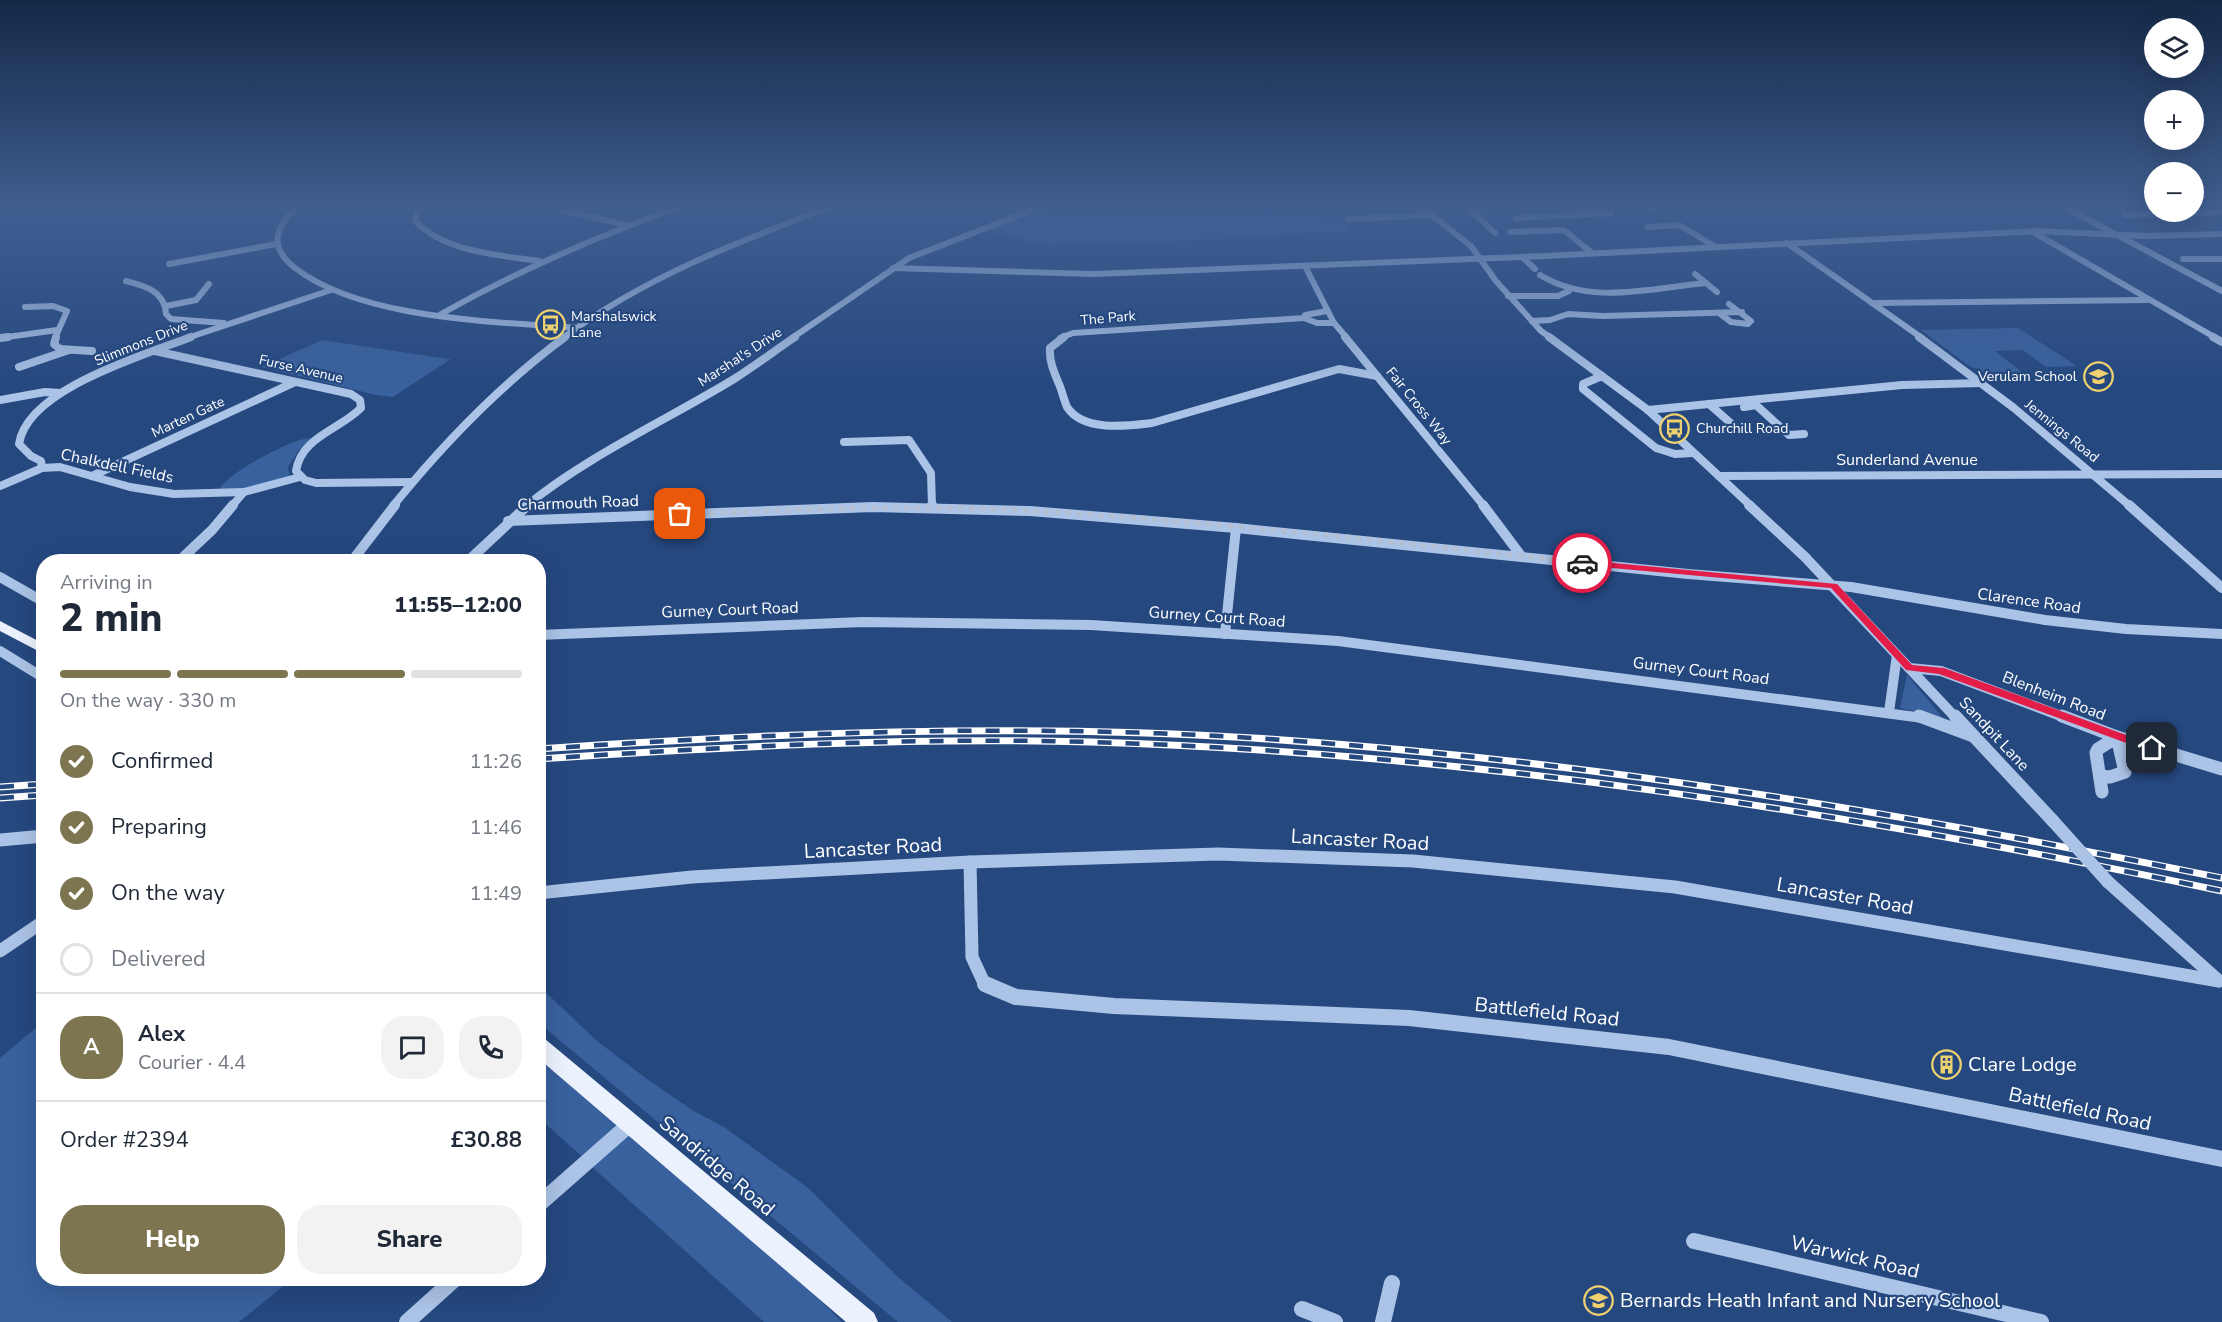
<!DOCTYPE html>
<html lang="en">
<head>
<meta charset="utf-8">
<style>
  body { margin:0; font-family:"Nunito Sans",sans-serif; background:#f2f2f3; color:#1f2937; height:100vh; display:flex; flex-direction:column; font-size:22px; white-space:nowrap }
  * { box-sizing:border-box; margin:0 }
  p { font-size:20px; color:#747a83 }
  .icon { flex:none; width:33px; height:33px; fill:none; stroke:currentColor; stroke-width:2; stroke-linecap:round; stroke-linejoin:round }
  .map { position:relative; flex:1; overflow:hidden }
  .details { position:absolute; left:36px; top:554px; width:510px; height:732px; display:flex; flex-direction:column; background:#fff; border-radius:24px; box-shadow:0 6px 24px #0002 }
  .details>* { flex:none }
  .controls { position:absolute; left:2144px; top:18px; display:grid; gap:12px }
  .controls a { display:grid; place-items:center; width:60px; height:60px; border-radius:50%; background:#fff; box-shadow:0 6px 24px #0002; font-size:30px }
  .pin { position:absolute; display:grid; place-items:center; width:51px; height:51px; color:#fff; margin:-26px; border-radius:12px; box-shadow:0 3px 9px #0006 }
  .courier { position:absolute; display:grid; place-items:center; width:60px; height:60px; margin:-30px; border:4px solid #e11d48; border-radius:50%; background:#fff; color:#222; box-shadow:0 2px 8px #0007 }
  .head em { font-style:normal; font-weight:800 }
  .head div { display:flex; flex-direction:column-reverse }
  .head { display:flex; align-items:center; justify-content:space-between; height:102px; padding:0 24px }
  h1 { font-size:39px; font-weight:800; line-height:45px }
  .bar { display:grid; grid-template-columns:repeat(4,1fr); gap:9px 6px; align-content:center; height:72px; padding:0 24px }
  .bar i { height:8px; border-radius:4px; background:#e0e1e3 }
  .bar .current { background:#7d7550 }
  .bar p { grid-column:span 4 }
  .line { display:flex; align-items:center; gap:15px; padding:0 24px; border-top:2px solid #e0e1e3 }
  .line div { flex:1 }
  .round { display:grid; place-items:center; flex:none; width:63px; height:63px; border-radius:24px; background:#f2f2f3 }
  ol { padding:0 24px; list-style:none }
  li { display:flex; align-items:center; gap:18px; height:66px }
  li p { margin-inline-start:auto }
  li .icon { padding:6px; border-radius:50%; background:#7d7550; color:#fff; stroke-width:4 }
  li:last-child { color:#747a83 }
  li i { width:33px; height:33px; border:3px solid #e0e1e3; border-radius:50% }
  .primary-button { display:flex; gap:12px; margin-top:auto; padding:12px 24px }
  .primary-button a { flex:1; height:69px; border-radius:24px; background:#7d7550; color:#fff; font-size:24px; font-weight:800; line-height:69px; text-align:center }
  .primary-button a+a { background:#f2f2f3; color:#1f2937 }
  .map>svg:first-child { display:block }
  .green { fill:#39619d }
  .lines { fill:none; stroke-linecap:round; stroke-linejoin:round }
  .minor-far4 { stroke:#abc3e6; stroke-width:6 }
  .minor-far3 { stroke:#abc3e6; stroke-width:8 }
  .minor-far2 { stroke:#abc3e6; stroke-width:10 }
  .minor-far1 { stroke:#abc3e6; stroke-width:13 }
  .minor { stroke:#abc3e6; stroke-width:16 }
  .major { fill:#ecf2fd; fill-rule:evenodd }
  .rail-casing { stroke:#fff; stroke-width:7 }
  .rail { stroke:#25487f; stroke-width:4.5; stroke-dasharray:14; stroke-linecap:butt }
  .minor-bridge { stroke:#abc3e6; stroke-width:13 }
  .route { fill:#e11d48 }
  .done { stroke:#b3bfd2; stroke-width:6; stroke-dasharray:0 10.8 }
  .labels { text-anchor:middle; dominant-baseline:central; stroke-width:4.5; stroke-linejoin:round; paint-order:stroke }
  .far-poi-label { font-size:14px; fill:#fff; stroke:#25487f; text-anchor:start }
  .far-street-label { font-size:14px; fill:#fff; stroke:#25487f }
  .street-label { font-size:16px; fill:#fff; stroke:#25487f }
  .near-street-label { font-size:20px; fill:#fff; stroke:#25487f }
  .near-poi-label { font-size:20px; fill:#fff; stroke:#25487f; text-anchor:start }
</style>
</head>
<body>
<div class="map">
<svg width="2222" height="1322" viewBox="0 0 2222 1322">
  <rect width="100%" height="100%" fill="#25487f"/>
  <g class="green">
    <polygon points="1050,205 1106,205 1120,208 1128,205 1350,205 1354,209 1320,212 1326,221 1346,226 1351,233 1316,232 1254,238 1046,245 987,231"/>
    <polygon points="2018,328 2077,366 2046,367 2023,350 1995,351 2027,376 2023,378 1991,378 1976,368 1971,367 1921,330"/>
    <polygon points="322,340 448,359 451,359 393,397 376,395 262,367"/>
    <path d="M319,437l-20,13 -11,17 2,10 -30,9 -41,5c3,-15 65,-47 81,-51 6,-2 13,-2 19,-3z"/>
    <polygon points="1907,675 1943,718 1900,708"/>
    <polygon points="539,986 597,1041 647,1079 692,1110 724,1127 807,1187 899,1278 952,1322 898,1322 539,1023"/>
    <polygon points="43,1022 44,1278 293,1278 239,1322 0,1322 0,1058"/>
    <polygon points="538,1061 566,1078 630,1124 588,1162 539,1118"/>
    <polygon points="628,1131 796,1276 842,1322 764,1322 591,1166"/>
  </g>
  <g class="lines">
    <g class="minor-far4">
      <path d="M299,205c-23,21 -32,41 -4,63 68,52 199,53 282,60"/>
      <path d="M424,205l-7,8 -2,8c30,31 83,34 124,40"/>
      <polyline points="558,205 562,210 626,225"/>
      <polyline points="1419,205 1471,246 1496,281 1541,331 1551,338"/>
      <polyline points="1495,205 1471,210 1495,233"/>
      <polyline points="1646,205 1654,210"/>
      <polyline points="2061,205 2222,291"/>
      <polyline points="2125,215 2222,212"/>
      <polyline points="1516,218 1611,213"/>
      <polyline points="1348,219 1433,215"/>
      <polyline points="1647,227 1679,225 1716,247"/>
      <polyline points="1510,232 1564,230 1592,253"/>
      <polyline points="2033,232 2216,338"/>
      <polyline points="1787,243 1922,338"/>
      <polyline points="1522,257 1535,269"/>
      <polyline points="2183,259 2222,259"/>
      <polyline points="169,264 276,244"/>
      <polyline points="1305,266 1334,323 1347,338"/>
      <polyline points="893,268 1094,274 1545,256 2037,231 2146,236 2222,234"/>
      <polyline points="1695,274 1717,292"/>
      <path d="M1540,275c51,31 110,13 166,8"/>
      <path d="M126,281c19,5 39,10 40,33l5,5 53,4"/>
      <polyline points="1508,296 1558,296 1569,291"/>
      <polyline points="1872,303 2147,300"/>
      <polyline points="166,306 196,300 209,284"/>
      <polyline points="25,307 53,306 67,311 55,338"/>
      <polyline points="1719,313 1731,322 1748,324 1751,321 1729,304"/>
      <path d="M441,314c78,-44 159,-79 244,-109"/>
      <polyline points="1304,318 1317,323 1334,323"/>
      <polyline points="1532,321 1550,320 1568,314 1603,316 1742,312"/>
      <polyline points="0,338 57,330"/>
      <polyline points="187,338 331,290"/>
      <path d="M563,338c81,-61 177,-97 272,-133"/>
      <polyline points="792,338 909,258 1045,205"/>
      <polyline points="1060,338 1073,333 1304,318 1305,315 1327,311"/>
    </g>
    <g class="minor-far3">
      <polyline points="56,337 54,344 60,349 92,351"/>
      <path d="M1064,337l-14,11c-1,13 4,24 9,36 3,7 5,16 8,23 16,25 60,19 85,16l187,-54 38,7"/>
      <polyline points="1345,337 1484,506"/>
      <polyline points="1549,337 1648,410 1751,506"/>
      <polyline points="1919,337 2014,408 2130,506"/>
      <polyline points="2213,337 2222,342"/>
      <polyline points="0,338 8,337"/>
      <path d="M155,351l196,43 9,6 1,8c-22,22 -60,29 -65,63l9,9 11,3 96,-1"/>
      <polyline points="19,367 69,350"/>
      <polyline points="1602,376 1583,384 1583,389 1656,448 1675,454 1693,453"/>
      <polyline points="0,400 45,392 60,393"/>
      <polyline points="1709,404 1734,426"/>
      <polyline points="1744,407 1756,405 1789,435 1804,434"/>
      <polyline points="1648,410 1902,385 1982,383"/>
      <polyline points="844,442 909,440 931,473 932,506"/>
      <path d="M42,468l-1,-7 -10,-5 -12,-12c8,-55 126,-89 172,-107"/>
      <polyline points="92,476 295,382"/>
      <polyline points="1719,476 2222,474"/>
      <polyline points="0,486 42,468 60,467 130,487 174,494 244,492 300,477"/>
      <polyline points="232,506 244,492"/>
      <path d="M393,506c51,-63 107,-121 172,-169"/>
      <path d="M526,506c63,-51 139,-85 208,-127 21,-13 40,-28 61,-42"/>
    </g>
    <g class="minor-far2">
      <polyline points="932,505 932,508"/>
      <polyline points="1483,505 1522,557"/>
      <polyline points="1749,505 1805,557 1956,718"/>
      <polyline points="2129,505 2222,588"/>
      <polyline points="508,521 873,507 1030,511 1236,528 1688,574 1851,587 2045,620 2126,629 2222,634"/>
      <polyline points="179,561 212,530 233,505"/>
      <polyline points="352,561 395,505"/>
      <polyline points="468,561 528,505"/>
      <polyline points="0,577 44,602"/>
      <polyline points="1225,634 1236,528"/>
      <polyline points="538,635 863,622 1091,625 1338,641 1923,718"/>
      <polyline points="0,651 44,678"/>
      <polyline points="1909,668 1941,671 2066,718"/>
      <polyline points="1889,712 1897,655"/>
    </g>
    <g class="minor-far1">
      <polyline points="1919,716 1973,736"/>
      <polyline points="1955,716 2053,821"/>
      <polyline points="2062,716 2117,737 2222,769"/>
      <polyline points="2100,776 2110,777 2125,772 2117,737 2098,749 2096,753 2102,792"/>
      <polyline points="0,840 44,836"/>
      <polyline points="970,862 972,957 984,983 989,985"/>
      <polyline points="2108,882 2219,981"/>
      <polyline points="538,893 692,877 970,862 1218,854 1413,861 1675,887 2219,981"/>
      <polyline points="0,951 44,921"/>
    </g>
    <g class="minor">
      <polyline points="985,984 1016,997 1114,1006 1409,1018 1669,1047 2222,1159"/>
      <polyline points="538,1205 630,1124"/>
      <polyline points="1694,1241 2041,1322"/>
      <polyline points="1302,1309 1335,1322"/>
      <polyline points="407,1322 456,1278"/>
      <polyline points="1383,1322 1392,1283"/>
    </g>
    <g class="major">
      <polygon points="0,621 44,644 44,654 0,631"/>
      <polygon points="538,1036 545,1039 874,1313 878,1322 846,1322 538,1058"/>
    </g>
    <defs>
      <g id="rail">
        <path d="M538,749c238,-16 477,-26 715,-11 327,21 649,75 969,140"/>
        <path d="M538,759c184,-12 369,-22 553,-17 382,11 759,71 1131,149"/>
        <polyline points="0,787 44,784"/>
        <polyline points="0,798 44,795"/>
      </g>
    </defs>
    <use href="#rail" class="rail-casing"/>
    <use href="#rail" class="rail"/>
    <polyline class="minor-bridge" points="2053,821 2108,882"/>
  </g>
  <linearGradient id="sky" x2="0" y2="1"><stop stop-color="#142846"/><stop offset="0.53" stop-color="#405e90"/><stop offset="1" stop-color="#405e90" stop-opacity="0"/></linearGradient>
  <rect width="2222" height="390" fill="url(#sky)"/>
  <polygon class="route" points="1582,560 1837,584 1912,665 1944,668 2156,746 2157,748 2156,751 2148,751 1939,674 1906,670 1831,588 1579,565 1579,561"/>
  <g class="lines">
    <path class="done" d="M680,514c117,-4 233,-10 350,-3 184,10 368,32 552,52"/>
  </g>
  <defs>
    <symbol id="bus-ring" viewBox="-11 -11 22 22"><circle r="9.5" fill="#25487f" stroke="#f0d16f" stroke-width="1.5"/><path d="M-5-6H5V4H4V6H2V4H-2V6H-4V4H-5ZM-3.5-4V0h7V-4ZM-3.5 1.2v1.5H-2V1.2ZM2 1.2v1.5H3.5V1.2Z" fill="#f0d16f"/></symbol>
    <symbol id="school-ring" viewBox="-11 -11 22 22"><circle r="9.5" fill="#25487f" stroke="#f0d16f" stroke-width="1.5"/><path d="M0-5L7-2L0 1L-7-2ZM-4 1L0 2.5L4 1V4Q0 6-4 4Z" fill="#f0d16f"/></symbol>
    <symbol id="building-ring" viewBox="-11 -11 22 22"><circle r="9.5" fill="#25487f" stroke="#f0d16f" stroke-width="1.5"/><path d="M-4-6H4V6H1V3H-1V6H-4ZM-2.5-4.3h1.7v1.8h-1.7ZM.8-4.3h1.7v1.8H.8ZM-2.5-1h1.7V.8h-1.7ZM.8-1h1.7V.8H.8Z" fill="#f0d16f"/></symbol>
  </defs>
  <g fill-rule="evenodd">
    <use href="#bus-ring" x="534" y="308" width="33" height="33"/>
    <use href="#school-ring" x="2082" y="360" width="33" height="33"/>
    <use href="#bus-ring" x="1658" y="412" width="33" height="33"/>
    <use href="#building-ring" x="1930" y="1048" width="33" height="33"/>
    <use href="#school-ring" x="1582" y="1284" width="33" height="33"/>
  </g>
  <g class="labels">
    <g class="far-poi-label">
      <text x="571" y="316">Marshalswick<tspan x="571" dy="16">Lane</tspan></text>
      <text x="2077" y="376" text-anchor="end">Verulam School</text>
      <text x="1696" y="428">Churchill Road</text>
    </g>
    <g class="far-street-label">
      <text transform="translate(1108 318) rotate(-5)">The Park</text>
      <text transform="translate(141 343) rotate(-22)">Slimmons Drive</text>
      <text transform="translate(740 357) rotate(-33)">Marshal's Drive</text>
      <text transform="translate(301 369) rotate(13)">Furse Avenue</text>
      <text transform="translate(1419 406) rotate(51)">Fair Cross Way</text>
      <text transform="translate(188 417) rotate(-25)">Marten Gate</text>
      <text transform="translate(2062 431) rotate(39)">Jennings Road</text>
    </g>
    <g class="street-label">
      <text x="1907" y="460">Sunderland Avenue</text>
      <text transform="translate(117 466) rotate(12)">Chalkdell Fields</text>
      <text transform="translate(578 503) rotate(-2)">Charmouth Road</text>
      <text transform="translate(2029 601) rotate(8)">Clarence Road</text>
      <text transform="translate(730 610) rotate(-2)">Gurney Court Road</text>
      <text transform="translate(1217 617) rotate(4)">Gurney Court Road</text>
      <text transform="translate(1701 671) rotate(7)">Gurney Court Road</text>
      <text transform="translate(2054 696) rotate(21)">Blenheim Road</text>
      <text transform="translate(1994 734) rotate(47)">Sandpit Lane</text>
    </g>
    <g class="near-street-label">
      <text transform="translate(1360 840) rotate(3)">Lancaster Road</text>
      <text transform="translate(873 848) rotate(-3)">Lancaster Road</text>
      <text transform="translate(1845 896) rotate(10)">Lancaster Road</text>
      <text transform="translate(1547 1012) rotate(6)">Battlefield Road</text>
      <text transform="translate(2080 1109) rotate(12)">Battlefield Road</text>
      <text transform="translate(717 1166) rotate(40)">Sandridge Road</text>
      <text transform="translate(1855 1257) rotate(13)">Warwick Road</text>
    </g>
    <g class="near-poi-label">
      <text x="1968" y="1064">Clare Lodge</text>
      <text x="1620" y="1300">Bernards Heath Infant and Nursery School</text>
    </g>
  </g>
</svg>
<div class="controls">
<a><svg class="icon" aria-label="layers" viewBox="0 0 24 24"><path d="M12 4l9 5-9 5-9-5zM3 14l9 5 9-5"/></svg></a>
<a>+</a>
<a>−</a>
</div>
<div class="pin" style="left:680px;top:514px;background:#ea580c"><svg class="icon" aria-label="bag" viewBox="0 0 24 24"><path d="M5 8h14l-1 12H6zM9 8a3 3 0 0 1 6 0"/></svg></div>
<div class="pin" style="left:2152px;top:748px;background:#1f2937"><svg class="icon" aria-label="home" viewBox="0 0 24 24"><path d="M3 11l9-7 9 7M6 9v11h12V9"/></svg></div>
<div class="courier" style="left:1582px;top:563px"><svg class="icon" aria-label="car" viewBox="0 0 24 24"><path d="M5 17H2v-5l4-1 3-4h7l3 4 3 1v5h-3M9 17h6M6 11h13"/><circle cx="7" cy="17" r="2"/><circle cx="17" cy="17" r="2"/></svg></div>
<section class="details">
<div class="head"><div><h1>2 min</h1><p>Arriving in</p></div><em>11:55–12:00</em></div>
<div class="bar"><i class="current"></i><i class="current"></i><i class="current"></i><i></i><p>On the way · 330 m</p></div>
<ol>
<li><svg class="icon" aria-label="check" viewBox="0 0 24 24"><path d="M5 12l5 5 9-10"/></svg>Confirmed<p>11:26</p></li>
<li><svg class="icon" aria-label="check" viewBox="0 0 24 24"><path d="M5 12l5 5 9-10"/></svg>Preparing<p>11:46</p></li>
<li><svg class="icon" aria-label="check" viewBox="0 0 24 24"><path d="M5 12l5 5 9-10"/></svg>On the way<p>11:49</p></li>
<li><i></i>Delivered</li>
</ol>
<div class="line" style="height:108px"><b class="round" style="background:#7d7550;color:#fff">A</b><div><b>Alex</b><p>Courier · 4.4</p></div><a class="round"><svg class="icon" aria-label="chat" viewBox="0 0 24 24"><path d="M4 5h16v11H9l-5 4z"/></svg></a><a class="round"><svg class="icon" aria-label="phone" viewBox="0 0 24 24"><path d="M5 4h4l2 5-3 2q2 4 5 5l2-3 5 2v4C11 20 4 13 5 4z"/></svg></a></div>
<div class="line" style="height:78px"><div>Order #2394</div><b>£30.88</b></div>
<div class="primary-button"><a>Help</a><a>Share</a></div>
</section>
</div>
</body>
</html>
